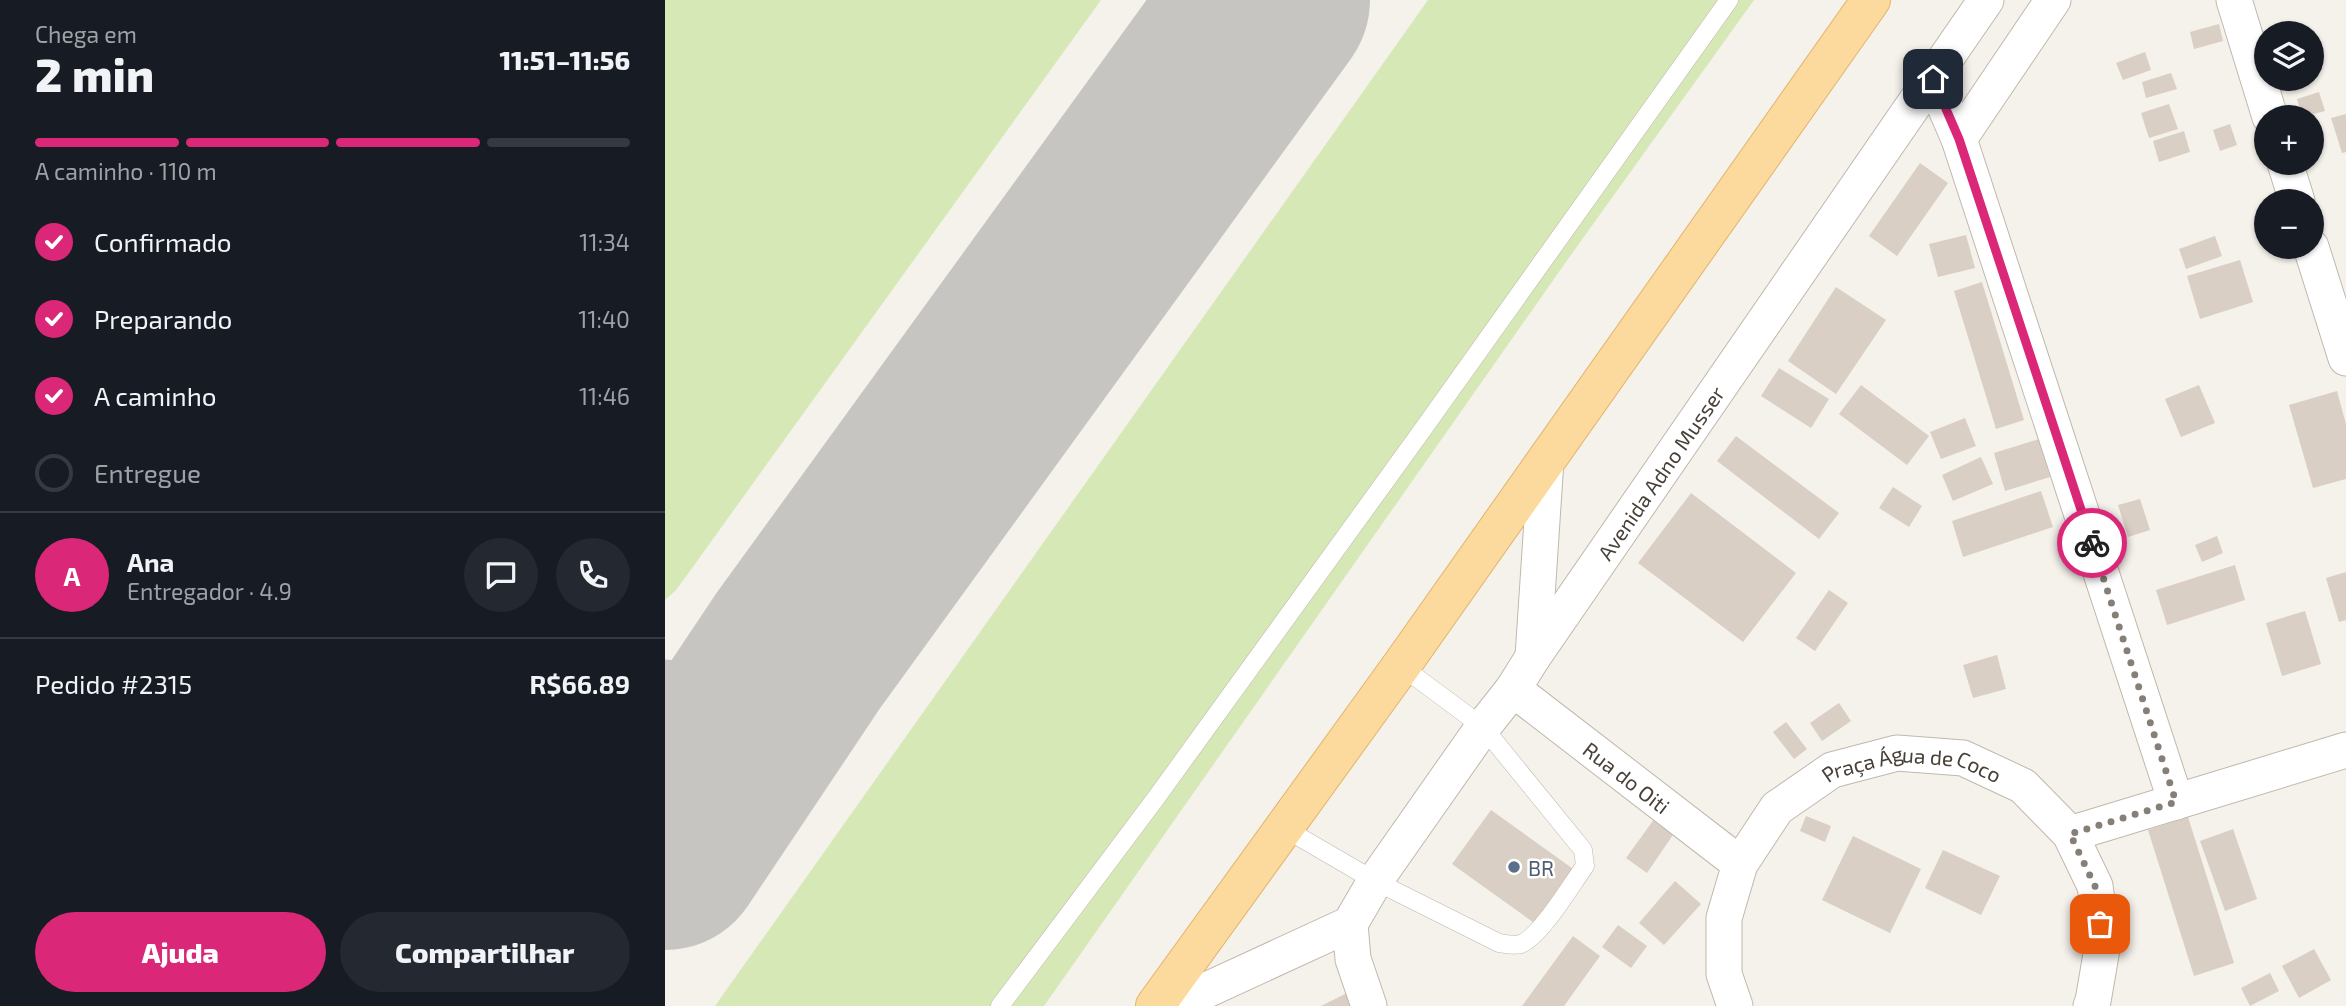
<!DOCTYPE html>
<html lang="pt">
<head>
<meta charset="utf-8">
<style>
  body { margin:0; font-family:"Exo 2",sans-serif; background:#242831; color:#f1f3f6; height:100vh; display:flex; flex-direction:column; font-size:26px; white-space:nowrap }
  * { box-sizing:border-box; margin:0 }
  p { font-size:23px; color:#9ea1a6 }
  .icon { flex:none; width:38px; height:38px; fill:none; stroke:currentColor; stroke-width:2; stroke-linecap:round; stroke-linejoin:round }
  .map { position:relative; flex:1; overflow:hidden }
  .panel { display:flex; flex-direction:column; background:#171b24; width:665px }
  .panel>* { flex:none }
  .buttons { position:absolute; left:1589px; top:21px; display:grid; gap:14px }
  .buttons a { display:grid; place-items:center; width:70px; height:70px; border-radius:50%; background:#171b24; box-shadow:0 2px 5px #0004; font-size:35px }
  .pin { position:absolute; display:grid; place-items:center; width:60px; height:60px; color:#fff; margin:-30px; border-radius:14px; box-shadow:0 4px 10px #0006 }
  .courier { position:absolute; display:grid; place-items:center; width:70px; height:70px; margin:-35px; border:5px solid #db2777; border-radius:50%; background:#fff; color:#222; box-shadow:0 2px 9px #0007 }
  .overview em { font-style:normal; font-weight:800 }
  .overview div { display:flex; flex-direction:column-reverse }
  .overview { display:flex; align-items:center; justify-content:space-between; height:119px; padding:0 35px }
  h1 { font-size:46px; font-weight:800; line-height:52px }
  .bar { display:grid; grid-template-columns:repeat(4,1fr); gap:10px 7px; align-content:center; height:84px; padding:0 35px }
  .bar i { height:9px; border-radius:5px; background:#363941 }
  .bar .on { background:#db2777 }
  .bar p { grid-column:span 4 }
  .line { display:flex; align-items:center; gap:18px; padding:0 35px; border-top:2px solid #363941 }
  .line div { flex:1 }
  .round { display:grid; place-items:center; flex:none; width:74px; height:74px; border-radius:37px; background:#242831 }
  ol { padding:0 35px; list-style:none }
  li { display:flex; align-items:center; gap:21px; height:77px }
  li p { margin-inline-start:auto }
  li .icon { padding:7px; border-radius:50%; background:#db2777; color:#fff; stroke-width:4 }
  li:last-child { color:#9ea1a6 }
  li i { width:38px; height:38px; border:4px solid #363941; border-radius:50% }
  .action { display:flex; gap:14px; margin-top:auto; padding:14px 35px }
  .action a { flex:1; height:80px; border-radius:42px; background:#db2777; color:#fff; font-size:28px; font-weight:800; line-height:80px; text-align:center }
  .action a+a { background:#242831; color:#f1f3f6 }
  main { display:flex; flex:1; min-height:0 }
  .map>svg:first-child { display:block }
  .green { fill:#d5e8b5 }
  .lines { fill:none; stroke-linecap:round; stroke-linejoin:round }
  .taxiway { stroke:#c7c5c2; stroke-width:79 }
  .runway { stroke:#c7c5c2; stroke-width:200 }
  .building { fill:#dacfc4 }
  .service-casing { stroke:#c1b8ad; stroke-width:19 }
  .minor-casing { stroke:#c1b8ad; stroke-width:37 }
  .primary-casing { stroke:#e2b56c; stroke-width:40 }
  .service { stroke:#fff; stroke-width:18 }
  .minor { stroke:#fff; stroke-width:35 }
  .primary { stroke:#fcd99d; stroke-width:38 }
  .done { stroke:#857f77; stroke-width:7; stroke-dasharray:0 12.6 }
  .route { stroke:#db2777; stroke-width:9 }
  .service-dot { fill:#5c6f8a; stroke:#fff; stroke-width:2.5 }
  .labels { text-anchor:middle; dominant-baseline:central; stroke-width:5; stroke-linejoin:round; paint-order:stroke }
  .street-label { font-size:21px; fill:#494139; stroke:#fff }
  .service-label { font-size:21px; fill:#4e5e75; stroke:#fff; text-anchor:start }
</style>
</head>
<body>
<main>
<section class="panel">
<div class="overview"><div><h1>2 min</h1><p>Chega em</p></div><em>11:51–11:56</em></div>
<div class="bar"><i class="on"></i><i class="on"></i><i class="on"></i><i></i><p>A caminho · 110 m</p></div>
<ol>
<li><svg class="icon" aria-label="check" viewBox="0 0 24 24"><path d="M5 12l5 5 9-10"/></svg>Confirmado<p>11:34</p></li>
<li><svg class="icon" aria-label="check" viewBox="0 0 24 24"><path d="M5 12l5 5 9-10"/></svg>Preparando<p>11:40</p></li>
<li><svg class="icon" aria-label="check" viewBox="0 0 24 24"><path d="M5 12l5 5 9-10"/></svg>A caminho<p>11:46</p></li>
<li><i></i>Entregue</li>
</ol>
<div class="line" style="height:126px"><b class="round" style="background:#db2777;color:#fff">A</b><div><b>Ana</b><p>Entregador · 4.9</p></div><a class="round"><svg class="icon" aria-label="chat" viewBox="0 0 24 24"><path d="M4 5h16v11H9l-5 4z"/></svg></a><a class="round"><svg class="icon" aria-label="phone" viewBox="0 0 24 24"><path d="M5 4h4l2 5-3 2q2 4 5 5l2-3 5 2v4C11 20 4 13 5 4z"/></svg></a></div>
<div class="line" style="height:91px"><div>Pedido #2315</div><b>R$66.89</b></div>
<div class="action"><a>Ajuda</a><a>Compartilhar</a></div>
</section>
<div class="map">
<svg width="1681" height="1006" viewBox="0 0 1681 1006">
  <rect width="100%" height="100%" fill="#f5f1eb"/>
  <g class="green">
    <polygon points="0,0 436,0 22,575 11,590 0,600"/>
    <polygon points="763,0 1089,0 903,259 379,1006 50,1006"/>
  </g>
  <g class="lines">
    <g class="taxiway">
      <path d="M0,699c36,7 76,5 106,-20 10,-8 18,-19 27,-28"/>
      <path d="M0,742c12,33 12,62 0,95"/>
    </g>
    <polyline class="runway" points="0,850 133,651 605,0"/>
  </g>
  <g class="building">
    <polygon points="1554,24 1558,41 1529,49 1525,32"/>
    <polygon points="1480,52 1486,70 1458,80 1451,63"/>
    <polygon points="1506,73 1512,89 1481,98 1477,82"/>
    <polygon points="1654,92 1660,111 1637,117 1632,99"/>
    <polygon points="1504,104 1513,129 1484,138 1476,113"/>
    <polygon points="1681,114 1681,152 1677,153 1666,118"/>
    <polygon points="1565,124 1572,145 1555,151 1548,130"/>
    <polygon points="1519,131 1525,152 1494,162 1488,141"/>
    <polygon points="1255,163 1283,183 1232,256 1204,236"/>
    <polygon points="1301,235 1310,268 1273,277 1264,244"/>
    <polygon points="1550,236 1557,256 1521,269 1514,249"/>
    <polygon points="1575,260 1588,302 1535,319 1522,276"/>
    <polygon points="1317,282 1359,420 1331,429 1289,291"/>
    <polygon points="1171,287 1221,320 1171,394 1123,361"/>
    <polygon points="1114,368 1164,399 1146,428 1096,396"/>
    <polygon points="1196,385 1264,436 1242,465 1174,414"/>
    <polygon points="1534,385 1550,423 1516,437 1500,399"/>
    <polygon points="1672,391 1681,424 1681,479 1648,488 1624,405"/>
    <polygon points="1300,418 1311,446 1276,459 1265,432"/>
    <polygon points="1071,436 1174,513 1154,539 1052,461"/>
    <polygon points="1374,439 1385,477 1340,491 1329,453"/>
    <polygon points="1316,457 1328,484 1288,501 1277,475"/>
    <polygon points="1228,487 1257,506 1244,527 1214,508"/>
    <polygon points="1376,491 1388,527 1298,557 1287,521"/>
    <polygon points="1026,493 1131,573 1078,642 973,563"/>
    <polygon points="1475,499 1485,530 1463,537 1453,505"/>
    <polygon points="1552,536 1558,553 1537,562 1530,545"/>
    <polygon points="1570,565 1580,600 1502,625 1491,590"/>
    <polygon points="1681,572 1681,620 1674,622 1661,578"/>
    <polygon points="1164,590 1183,603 1150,651 1131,638"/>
    <polygon points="1640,611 1656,664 1617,676 1601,623"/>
    <polygon points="1332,655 1341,689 1308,698 1298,665"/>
    <polygon points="1174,703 1186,721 1157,741 1145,723"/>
    <polygon points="1121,722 1142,749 1129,759 1108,732"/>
    <polygon points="826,810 911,871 872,925 787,864"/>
    <polygon points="1141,816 1166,826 1160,842 1135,831"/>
    <polygon points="1523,817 1569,963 1529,976 1483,830"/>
    <polygon points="990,818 1010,832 982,873 961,858"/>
    <polygon points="1568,829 1592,899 1560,911 1535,841"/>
    <polygon points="1188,836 1256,869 1225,933 1157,900"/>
    <polygon points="1278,850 1335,876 1316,915 1260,888"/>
    <polygon points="1010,881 1036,904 999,945 974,923"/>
    <polygon points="953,925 982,946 966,968 937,947"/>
    <polygon points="908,936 935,956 899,1006 857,1006"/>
    <polygon points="1649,949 1666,980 1634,998 1617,966"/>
    <polygon points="1605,973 1614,991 1585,1006 1576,988"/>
    <polygon points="688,990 696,1006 656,1006"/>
  </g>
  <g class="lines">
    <defs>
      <g id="service">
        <path d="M619,828l91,53 124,62c7,1 15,3 22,1 20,-8 50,-59 64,-78l-2,-16 -100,-123 -82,-61"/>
        <polyline points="335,1006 491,798 756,432 1064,0"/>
      </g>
      <g id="minor">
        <polyline points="1569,0 1605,117"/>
        <polyline points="1268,79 1294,139 1511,802"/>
        <polyline points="1294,139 1388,0"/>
        <polyline points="1620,163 1632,201"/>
        <polyline points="1646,247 1681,358"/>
        <polyline points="868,657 881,460"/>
        <path id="s1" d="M848,689l227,175"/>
        <polyline points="1405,834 1681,750"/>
        <polyline points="685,924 688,959 704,1006"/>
        <path id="s2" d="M507,1006l178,-82 25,-43 108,-154 30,-38 20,-32 453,-657"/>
        <path id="s3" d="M1070,1006l-11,-32v-56l16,-54 37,-56 55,-38 65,-17 66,5 60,28 47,48 25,52 8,57 -10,58 -2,5"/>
      </g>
      <polyline id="primary" points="490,1006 736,666 1206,0"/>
    </defs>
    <use href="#service" class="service-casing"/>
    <use href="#minor" class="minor-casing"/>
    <use href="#primary" class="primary-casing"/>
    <use href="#service" class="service"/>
    <use href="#minor" class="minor"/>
    <use href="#primary" class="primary"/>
  </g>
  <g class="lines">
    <polyline class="done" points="1427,543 1511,802 1405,834 1430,886 1435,924"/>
    <polyline class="route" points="1268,79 1294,139 1427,543"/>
  </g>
  <circle class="service-dot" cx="849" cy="867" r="7"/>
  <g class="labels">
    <g class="street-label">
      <text stroke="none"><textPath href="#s2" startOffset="744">Avenida Adno Musser</textPath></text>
      <text stroke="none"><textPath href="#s1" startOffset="144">Rua do Oiti</textPath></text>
      <text stroke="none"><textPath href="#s3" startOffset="362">Praça Água de Coco</textPath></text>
    </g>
    <g class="service-label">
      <text x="863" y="867">BR</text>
    </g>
  </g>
</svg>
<div class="buttons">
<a><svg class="icon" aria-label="layers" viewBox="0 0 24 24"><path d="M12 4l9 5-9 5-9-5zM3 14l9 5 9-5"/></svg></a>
<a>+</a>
<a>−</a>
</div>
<div class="pin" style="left:1435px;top:924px;background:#ea580c"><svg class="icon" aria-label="bag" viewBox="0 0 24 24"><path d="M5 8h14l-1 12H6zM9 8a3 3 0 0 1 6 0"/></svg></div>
<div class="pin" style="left:1268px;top:79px;background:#1f2937"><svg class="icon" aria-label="home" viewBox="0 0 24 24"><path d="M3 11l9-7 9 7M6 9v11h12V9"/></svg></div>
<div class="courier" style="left:1427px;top:543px"><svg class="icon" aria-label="bike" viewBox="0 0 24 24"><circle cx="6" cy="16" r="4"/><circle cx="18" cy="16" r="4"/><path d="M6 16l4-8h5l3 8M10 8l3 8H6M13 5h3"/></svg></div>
</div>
</main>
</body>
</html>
